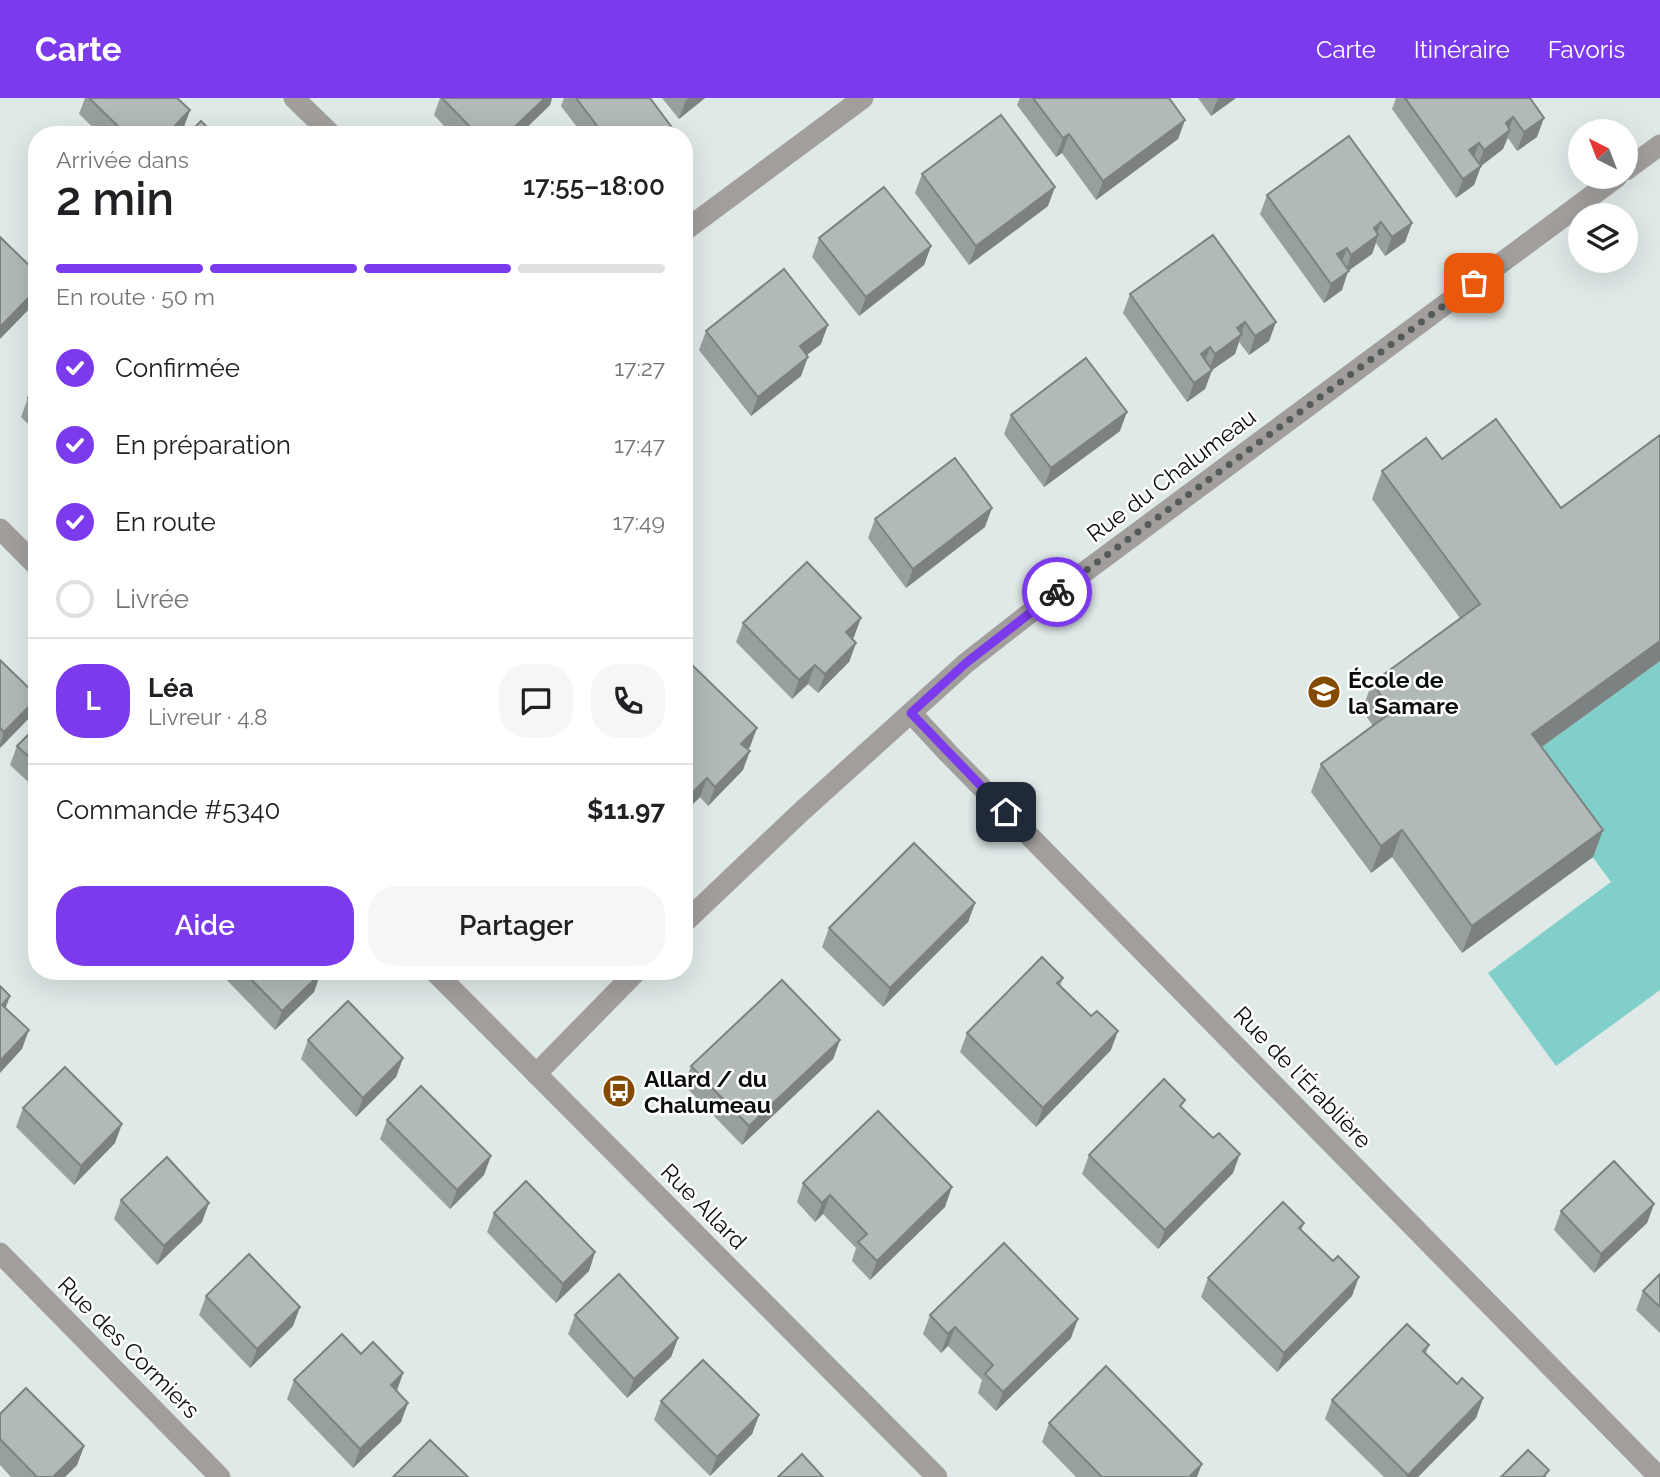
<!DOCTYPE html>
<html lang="fr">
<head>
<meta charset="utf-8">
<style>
  body { margin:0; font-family:Raleway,sans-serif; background:#f6f6f6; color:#202124; height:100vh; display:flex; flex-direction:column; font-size:26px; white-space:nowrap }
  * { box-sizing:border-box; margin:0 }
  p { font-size:23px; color:#757577 }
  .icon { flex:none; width:38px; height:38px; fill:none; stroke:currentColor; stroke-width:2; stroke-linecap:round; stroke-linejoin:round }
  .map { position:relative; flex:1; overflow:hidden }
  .details { position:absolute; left:28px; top:28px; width:665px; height:854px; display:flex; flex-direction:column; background:#fff; border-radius:28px; box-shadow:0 7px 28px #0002 }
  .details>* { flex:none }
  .needle { width:46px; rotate:318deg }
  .tools { position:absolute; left:1568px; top:21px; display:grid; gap:14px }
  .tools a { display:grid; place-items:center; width:70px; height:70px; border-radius:50%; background:#fff; box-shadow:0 7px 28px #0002; font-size:35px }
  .pin { position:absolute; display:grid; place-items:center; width:60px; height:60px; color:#fff; margin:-30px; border-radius:14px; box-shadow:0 4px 10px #0006 }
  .courier { position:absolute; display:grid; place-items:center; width:70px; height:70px; margin:-35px; border:5px solid #7c3aed; border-radius:50%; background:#fff; color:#222; box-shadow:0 2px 9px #0007 }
  .summary em { font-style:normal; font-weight:600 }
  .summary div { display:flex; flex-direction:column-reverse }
  .summary { display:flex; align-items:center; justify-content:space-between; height:119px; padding:0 28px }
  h1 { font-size:46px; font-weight:600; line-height:52px }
  .bar { display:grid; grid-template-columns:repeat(4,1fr); gap:10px 7px; align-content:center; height:84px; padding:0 28px }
  .bar i { height:9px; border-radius:5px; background:#e0e0e0 }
  .bar .active { background:#7c3aed }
  .bar p { grid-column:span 4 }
  .line { display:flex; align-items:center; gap:18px; padding:0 28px; border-top:2px solid #e0e0e0 }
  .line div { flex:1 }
  .round { display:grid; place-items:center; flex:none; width:74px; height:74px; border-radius:28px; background:#f6f6f6 }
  ol { padding:0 28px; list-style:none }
  li { display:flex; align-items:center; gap:21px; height:77px }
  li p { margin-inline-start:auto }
  li .icon { padding:7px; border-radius:50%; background:#7c3aed; color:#fff; stroke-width:4 }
  li:last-child { color:#757577 }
  li i { width:38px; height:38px; border:4px solid #e0e0e0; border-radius:50% }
  .button { display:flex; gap:14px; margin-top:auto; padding:14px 28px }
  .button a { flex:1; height:80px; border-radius:28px; background:#7c3aed; color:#fff; font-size:28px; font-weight:600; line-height:80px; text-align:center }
  .button a+a { background:#f6f6f6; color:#202124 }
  header { display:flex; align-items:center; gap:42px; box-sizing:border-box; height:98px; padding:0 35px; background:#7c3aed; color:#fff }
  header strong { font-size:33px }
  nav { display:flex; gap:38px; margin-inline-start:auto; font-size:24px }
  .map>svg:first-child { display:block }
  .green { fill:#80cfca }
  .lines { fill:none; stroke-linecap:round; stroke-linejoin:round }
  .minor { stroke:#a19e9c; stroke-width:21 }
  .wall { fill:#98a09f }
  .shaded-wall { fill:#7c8282 }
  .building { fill:#b1bab9; stroke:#7c8282; stroke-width:2 }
  .done { stroke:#555a5a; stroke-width:7; stroke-dasharray:0 12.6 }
  .route { stroke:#7c3aed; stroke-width:9 }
  .labels { text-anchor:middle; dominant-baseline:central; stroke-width:5; stroke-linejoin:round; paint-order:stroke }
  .street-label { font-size:23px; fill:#0a0d0d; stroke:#fff }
  .poi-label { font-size:23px; font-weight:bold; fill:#0a0d0d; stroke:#fff; text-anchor:start }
</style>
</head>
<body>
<header>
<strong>Carte</strong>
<nav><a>Carte</a><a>Itinéraire</a><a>Favoris</a></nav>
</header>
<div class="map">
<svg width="1660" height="1379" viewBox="0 0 1660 1379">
  <rect width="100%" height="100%" fill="#dfe9e8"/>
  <polygon class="green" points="1660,563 1660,892 1556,968 1488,875 1611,784 1522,663"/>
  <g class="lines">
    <g class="minor">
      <polyline points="294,0 332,37"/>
      <polyline points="1626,72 1660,47"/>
      <polyline points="684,133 863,0"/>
      <polyline points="0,431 37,468"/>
      <polyline points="911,615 948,655 1659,1379"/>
      <polyline points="684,825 802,713 966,565 1040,507 1617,79"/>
      <polyline points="434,873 937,1379"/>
      <polyline points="536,976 637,873"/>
      <polyline points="0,1155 220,1379"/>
    </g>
  </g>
  <g class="wall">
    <polygon points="85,0 177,0 190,12 183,31 177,37 101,37 79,16"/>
    <polygon points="440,0 552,0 550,7 519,37 452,37 434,17"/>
    <polygon points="564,0 650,0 676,35 675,37 583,37 561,8"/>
    <polygon points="662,0 705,0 679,21"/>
    <polygon points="1020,0 1170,0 1170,1 1185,22 1178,41 1096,102 1062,55 1056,59 1017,7"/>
    <polygon points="1198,0 1236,0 1211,18"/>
    <polygon points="1396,0 1530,0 1537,39 1517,53 1508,40 1503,51 1481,68 1474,87 1456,100 1392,11"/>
    <polygon points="922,76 1048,108 969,167 915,95"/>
    <polygon points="1267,97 1412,125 1405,144 1385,158 1376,145 1372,156 1348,173 1342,192 1324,205 1260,116"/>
    <polygon points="819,140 931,148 924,167 859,218 812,159"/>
    <polygon points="1130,196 1276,224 1269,243 1249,257 1239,244 1235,256 1212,272 1205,291 1187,304 1123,215"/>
    <polygon points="706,233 821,246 806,257 801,278 751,318 699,252"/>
    <polygon points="37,291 37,335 21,319 28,300"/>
    <polygon points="1011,317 1120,333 1044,389 1004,336"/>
    <polygon points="1660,337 1660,563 1542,649 1603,732 1593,759 1462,855 1392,759 1371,775 1311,694 1321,666 1373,628 1362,612 1372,585 1460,520 1372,401 1382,373 1442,361 1561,410"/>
    <polygon points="875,421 985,429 906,490 868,440"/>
    <polygon points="743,525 854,539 852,541 856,545 849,564 818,595 808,586 792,601 736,544"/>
    <polygon points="0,562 31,618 0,650"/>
    <polygon points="684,572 750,649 747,651 743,672 708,708 700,699 685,714 684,713"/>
    <polygon points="37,628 37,692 10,667 17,648"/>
    <polygon points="975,805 968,824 883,909 822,849 829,830"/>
    <polygon points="218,873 319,873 314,894 275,932"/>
    <polygon points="1063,880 1060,888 1111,952 1036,1029 960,954 967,935"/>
    <polygon points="308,942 403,960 396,979 356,1019 301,961"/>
    <polygon points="840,942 833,961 742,1047 684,987 691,968"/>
    <polygon points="23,1010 115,1045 74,1087 16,1029"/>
    <polygon points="1182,1010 1233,1075 1158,1151 1082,1076 1089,1057"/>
    <polygon points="387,1022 484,1077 450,1111 380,1041"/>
    <polygon points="803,1085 945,1109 870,1182 852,1163 856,1150 823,1116 815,1124 797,1104"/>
    <polygon points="121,1102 202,1124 157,1167 114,1121"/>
    <polygon points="1654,1106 1647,1125 1594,1175 1554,1132 1561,1113"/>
    <polygon points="494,1115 595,1154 589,1173 556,1205 487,1134"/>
    <polygon points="1304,1125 1301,1133 1333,1163 1352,1198 1277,1274 1201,1199 1208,1180"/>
    <polygon points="1660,1176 1660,1235 1636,1212 1643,1193"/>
    <polygon points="206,1198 293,1228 250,1270 199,1217"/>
    <polygon points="575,1217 678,1240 671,1259 627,1300 568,1236"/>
    <polygon points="930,1217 1071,1240 996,1313 978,1295 982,1282 948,1248 941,1255 923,1236"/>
    <polygon points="1429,1247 1426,1255 1457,1286 1483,1300 1476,1320 1418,1379 1384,1379 1325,1321 1332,1302"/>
    <polygon points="361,1256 403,1275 397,1293 401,1324 353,1370 287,1301 294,1282"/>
    <polygon points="661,1303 759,1317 752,1336 710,1378 654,1322"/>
    <polygon points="0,1316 84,1348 77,1367 65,1379 11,1379 0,1367"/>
    <polygon points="1049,1325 1197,1379 1076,1379 1042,1344"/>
  </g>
  <g class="shaded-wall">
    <polygon points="545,0 552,0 550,7 519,37 506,37"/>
    <polygon points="689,0 705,0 679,21 686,2"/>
    <polygon points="1218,0 1236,0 1211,18"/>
    <polygon points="190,12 183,31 177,37 166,37"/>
    <polygon points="1513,19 1508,34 1510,32 1503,51 1481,68 1474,87 1456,100 1463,81 1477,70 1484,52 1506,25"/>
    <polygon points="1544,20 1537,39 1517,53 1524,34"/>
    <polygon points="1185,22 1178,41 1096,102 1103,83"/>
    <polygon points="1069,36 1062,55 1056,59 1063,40"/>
    <polygon points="1479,45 1472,64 1469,52"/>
    <polygon points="1055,89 1048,108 969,167 976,148"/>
    <polygon points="1381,124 1376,139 1378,137 1372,156 1348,173 1342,192 1324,205 1331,186 1345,175 1351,157 1374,130"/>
    <polygon points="1412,125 1405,144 1385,158 1392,139"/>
    <polygon points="931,148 924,167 859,218 866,199"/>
    <polygon points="1347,150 1340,169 1337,156"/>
    <polygon points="37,191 37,203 0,241 0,229"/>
    <polygon points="1245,224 1235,256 1212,272 1205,291 1187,304 1194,285 1208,274 1215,256 1237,230"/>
    <polygon points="1276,224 1269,243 1249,257 1255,238"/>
    <polygon points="828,227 821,246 793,268 800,248"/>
    <polygon points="1210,249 1203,268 1201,256"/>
    <polygon points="808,259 801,278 751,318 758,299"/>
    <polygon points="1127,314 1120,333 1044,389 1051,370"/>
    <polygon points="992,410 985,429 906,490 913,471"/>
    <polygon points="861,520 854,539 839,553 846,534"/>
    <polygon points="1660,543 1660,563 1522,663 1532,636"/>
    <polygon points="856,545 849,564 818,595 825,576"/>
    <polygon points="815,567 808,586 792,601 799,582"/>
    <polygon points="37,600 31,618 0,650 0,646 4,634"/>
    <polygon points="757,630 750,649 734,665 741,646"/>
    <polygon points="750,653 743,672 708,708 715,689"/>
    <polygon points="707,680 700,699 685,714 692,695"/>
    <polygon points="1402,732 1392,759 1371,775 1381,748"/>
    <polygon points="1603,732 1593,759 1462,855 1472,828"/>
    <polygon points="975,805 968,824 883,909 890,890"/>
    <polygon points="321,875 314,894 275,932 282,913"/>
    <polygon points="10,898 3,917 2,907"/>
    <polygon points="29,932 22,951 0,975 0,963"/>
    <polygon points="1118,933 1111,952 1036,1029 1043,1010"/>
    <polygon points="840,942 833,961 742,1047 749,1028"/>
    <polygon points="403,960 396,979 356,1019 363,1000"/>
    <polygon points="122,1026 115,1045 74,1087 81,1068"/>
    <polygon points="1240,1056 1233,1075 1158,1151 1165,1132"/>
    <polygon points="491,1058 484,1077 450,1111 457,1092"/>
    <polygon points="952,1089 945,1109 870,1182 877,1163"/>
    <polygon points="830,1097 823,1116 815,1124 822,1105"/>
    <polygon points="209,1105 202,1124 157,1167 164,1148"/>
    <polygon points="1654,1106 1647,1125 1594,1175 1601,1156"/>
    <polygon points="595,1154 589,1173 556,1205 563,1186"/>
    <polygon points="1359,1179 1352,1198 1277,1274 1284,1255"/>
    <polygon points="300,1209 293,1228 250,1270 257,1251"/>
    <polygon points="1078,1221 1071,1240 996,1313 1003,1294"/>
    <polygon points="955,1229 948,1248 941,1255 948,1236"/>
    <polygon points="678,1240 671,1259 627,1300 634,1281"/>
    <polygon points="403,1275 396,1294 391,1287"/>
    <polygon points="1483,1300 1476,1320 1418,1379 1407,1379 1408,1377"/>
    <polygon points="408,1305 401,1324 353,1370 360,1351"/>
    <polygon points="759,1317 752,1336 710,1378 717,1359"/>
    <polygon points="84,1348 77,1367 65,1379 53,1379"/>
    <polygon points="1202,1366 1197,1379 1189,1379"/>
  </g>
  <g class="building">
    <polygon points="89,0 177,0 190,12 166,37 127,37"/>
    <polygon points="442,0 545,0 506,37 478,37"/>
    <polygon points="576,0 650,0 676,35 673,37 604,37"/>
    <polygon points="1033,0 1169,0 1185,22 1103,83 1069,36 1063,40"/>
    <polygon points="1405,0 1530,0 1544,20 1524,34 1513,19 1506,25 1510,32 1484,52 1479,45 1469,52 1481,68 1463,81"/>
    <polygon points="1001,17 1055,89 976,148 922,76"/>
    <polygon points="201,23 215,37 187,37"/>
    <polygon points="1349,38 1412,125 1392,139 1381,124 1374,130 1378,137 1351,157 1347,150 1337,156 1349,173 1331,186 1267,97"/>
    <polygon points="884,89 931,148 866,199 819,140"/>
    <polygon points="1213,137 1276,224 1255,238 1245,224 1237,230 1242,236 1215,256 1210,249 1201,256 1212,272 1194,285 1130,196"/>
    <polygon points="0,139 37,175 37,191 0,229"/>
    <polygon points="784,171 828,227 800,248 808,259 758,299 706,233"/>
    <polygon points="1086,260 1127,314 1051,370 1011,317"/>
    <polygon points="37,291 37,309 28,300"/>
    <polygon points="1496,321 1561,410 1660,337 1660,543 1532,636 1603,732 1472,828 1402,732 1381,748 1321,666 1393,613 1372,585 1480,506 1382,373 1426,340 1442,361"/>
    <polygon points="955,360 992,410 913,471 875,421"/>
    <polygon points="807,464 861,520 846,534 856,545 825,576 815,567 799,582 743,525"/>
    <polygon points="0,562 37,598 37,600 4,634 0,630"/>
    <polygon points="691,566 757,630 741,646 750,653 715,689 707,680 692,695 684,687 684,572"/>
    <polygon points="37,628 37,666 17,648"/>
    <polygon points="914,745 975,805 890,890 829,830"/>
    <polygon points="1042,859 1063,880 1057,885 1091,918 1097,913 1118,933 1043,1010 967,935"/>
    <polygon points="243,873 319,873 321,875 282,913"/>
    <polygon points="782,882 840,942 749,1028 691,968"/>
    <polygon points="0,888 10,898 2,907 29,932 0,963"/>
    <polygon points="348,903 403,960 363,1000 308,942"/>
    <polygon points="65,969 122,1026 81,1068 23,1010"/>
    <polygon points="1164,981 1185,1002 1180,1008 1213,1040 1219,1035 1240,1056 1165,1132 1089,1057"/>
    <polygon points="421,988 491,1058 457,1092 387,1022"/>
    <polygon points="878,1013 952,1089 877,1163 858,1144 867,1136 830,1097 822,1105 803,1085"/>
    <polygon points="167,1059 209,1105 164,1148 121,1102"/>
    <polygon points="1614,1063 1654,1106 1601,1156 1561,1113"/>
    <polygon points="526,1083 595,1154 563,1186 494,1115"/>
    <polygon points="1283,1104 1304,1125 1299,1130 1333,1163 1338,1158 1359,1179 1284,1255 1208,1180"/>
    <polygon points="1004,1145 1078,1221 1003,1294 985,1276 993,1267 955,1229 948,1236 930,1217"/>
    <polygon points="249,1156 300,1209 257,1251 206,1198"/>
    <polygon points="619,1176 678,1240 634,1281 575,1217"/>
    <polygon points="1660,1176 1660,1209 1643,1193"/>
    <polygon points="1407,1226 1429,1247 1423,1253 1457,1286 1462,1280 1483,1300 1408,1377 1332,1302"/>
    <polygon points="342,1236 361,1256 373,1244 403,1275 391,1287 408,1305 360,1351 294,1282"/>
    <polygon points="703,1262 759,1317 717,1359 661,1303"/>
    <polygon points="1106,1268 1202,1366 1189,1379 1102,1379 1049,1325"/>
    <polygon points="26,1290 84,1348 53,1379 37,1379 0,1341 0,1316"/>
    <polygon points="430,1342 468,1379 393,1379"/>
    <polygon points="1528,1352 1549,1372 1544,1378 1546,1379 1501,1379"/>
    <polygon points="802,1356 823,1379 778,1379"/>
  </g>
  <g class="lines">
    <polyline class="done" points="1057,494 1474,185"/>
    <polyline class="route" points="1006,714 911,615 966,565 1057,494"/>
  </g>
  <defs>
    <symbol id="school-disc" viewBox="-11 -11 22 22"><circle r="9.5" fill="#844b00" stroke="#fff"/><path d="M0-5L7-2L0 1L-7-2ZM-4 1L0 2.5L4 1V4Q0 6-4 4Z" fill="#fff"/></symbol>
    <symbol id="bus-disc" viewBox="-11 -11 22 22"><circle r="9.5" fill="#844b00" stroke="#fff"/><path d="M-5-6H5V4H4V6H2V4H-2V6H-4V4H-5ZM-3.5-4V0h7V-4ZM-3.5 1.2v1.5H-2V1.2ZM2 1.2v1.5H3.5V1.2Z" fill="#fff"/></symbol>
  </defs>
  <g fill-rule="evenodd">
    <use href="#school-disc" x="1305" y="575" width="38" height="38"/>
    <use href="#bus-disc" x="600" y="974" width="38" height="38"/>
  </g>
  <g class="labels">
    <g class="street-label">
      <text transform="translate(1171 377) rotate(-37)">Rue du Chalumeau</text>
      <text transform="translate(1303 979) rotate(46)">Rue de l'Érablière</text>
      <text transform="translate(704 1108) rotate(45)">Rue Allard</text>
      <text transform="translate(129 1249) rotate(45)">Rue des Cormiers</text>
    </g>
    <g class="poi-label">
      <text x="1348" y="581">École de<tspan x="1348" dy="26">la Samare</tspan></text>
      <text x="644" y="980">Allard / du<tspan x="644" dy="26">Chalumeau</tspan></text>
    </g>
  </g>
</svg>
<div class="tools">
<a><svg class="needle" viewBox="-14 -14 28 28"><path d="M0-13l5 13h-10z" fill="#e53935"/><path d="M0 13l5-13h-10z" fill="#757577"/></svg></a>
<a><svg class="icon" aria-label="layers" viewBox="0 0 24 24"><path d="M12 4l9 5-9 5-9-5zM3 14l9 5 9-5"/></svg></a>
</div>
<div class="pin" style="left:1474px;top:185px;background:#ea580c"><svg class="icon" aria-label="bag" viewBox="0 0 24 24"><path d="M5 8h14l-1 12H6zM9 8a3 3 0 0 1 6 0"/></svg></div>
<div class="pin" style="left:1006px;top:714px;background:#1f2937"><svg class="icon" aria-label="home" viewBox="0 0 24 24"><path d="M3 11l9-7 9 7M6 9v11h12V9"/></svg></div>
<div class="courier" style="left:1057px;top:494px"><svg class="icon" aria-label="bike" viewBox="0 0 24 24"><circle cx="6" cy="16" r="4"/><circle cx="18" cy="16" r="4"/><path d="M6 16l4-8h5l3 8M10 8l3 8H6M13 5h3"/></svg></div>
<section class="details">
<div class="summary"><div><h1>2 min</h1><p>Arrivée dans</p></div><em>17:55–18:00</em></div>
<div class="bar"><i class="active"></i><i class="active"></i><i class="active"></i><i></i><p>En route · 50 m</p></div>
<ol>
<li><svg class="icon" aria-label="check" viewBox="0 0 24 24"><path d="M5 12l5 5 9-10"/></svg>Confirmée<p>17:27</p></li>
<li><svg class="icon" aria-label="check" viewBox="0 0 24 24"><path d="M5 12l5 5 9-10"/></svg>En préparation<p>17:47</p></li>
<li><svg class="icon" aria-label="check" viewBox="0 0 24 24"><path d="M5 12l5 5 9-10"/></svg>En route<p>17:49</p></li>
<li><i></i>Livrée</li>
</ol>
<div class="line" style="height:126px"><b class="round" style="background:#7c3aed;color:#fff">L</b><div><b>Léa</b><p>Livreur · 4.8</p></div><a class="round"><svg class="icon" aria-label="chat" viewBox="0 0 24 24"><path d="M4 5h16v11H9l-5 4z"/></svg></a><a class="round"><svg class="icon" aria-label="phone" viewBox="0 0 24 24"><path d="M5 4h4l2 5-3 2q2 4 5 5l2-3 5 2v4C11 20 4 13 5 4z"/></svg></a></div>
<div class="line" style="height:91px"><div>Commande #5340</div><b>$11.97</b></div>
<div class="button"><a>Aide</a><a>Partager</a></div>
</section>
</div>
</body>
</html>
